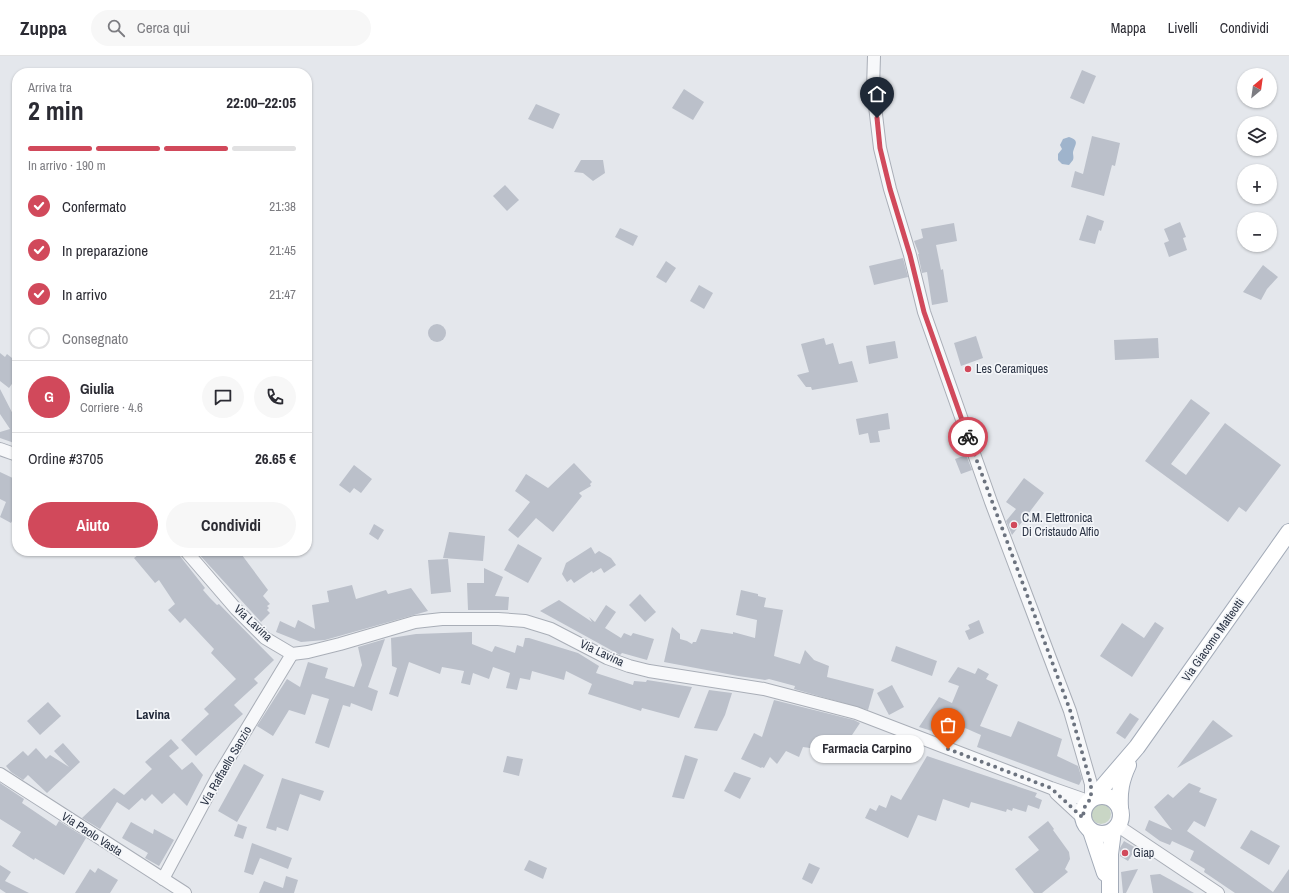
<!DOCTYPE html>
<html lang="it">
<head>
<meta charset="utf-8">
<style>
  body { margin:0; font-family:"Archivo Narrow",sans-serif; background:#f7f7f7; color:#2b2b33; height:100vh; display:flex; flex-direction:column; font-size:15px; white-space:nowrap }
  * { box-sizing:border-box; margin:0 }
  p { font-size:13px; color:#7c7c81 }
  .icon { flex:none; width:22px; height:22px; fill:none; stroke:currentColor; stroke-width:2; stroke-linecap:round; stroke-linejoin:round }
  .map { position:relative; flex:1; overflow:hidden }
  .sheet { position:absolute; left:12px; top:12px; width:300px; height:488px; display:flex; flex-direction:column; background:#fff; border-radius:16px; box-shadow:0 1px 3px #0004 }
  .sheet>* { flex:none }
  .needle { width:26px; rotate:29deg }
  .controls { position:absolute; left:1237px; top:12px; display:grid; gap:8px }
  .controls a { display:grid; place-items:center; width:40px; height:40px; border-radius:50%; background:#fff; box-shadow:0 1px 3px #0004; font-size:20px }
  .pin { position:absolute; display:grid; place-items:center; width:34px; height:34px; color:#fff; margin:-41px -17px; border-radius:50% 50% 50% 0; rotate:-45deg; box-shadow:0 0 4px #0007 }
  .pin .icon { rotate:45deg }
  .courier { position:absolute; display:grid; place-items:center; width:40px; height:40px; margin:-20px; border:3px solid #d1495b; border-radius:50%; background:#fff; color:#222; box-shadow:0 1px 5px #0007 }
  .bubble { position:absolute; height:28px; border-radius:14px; background:#fff; box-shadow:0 1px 3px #0004; font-size:13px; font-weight:700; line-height:28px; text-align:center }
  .headline em { font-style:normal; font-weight:700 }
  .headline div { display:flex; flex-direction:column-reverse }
  .headline { display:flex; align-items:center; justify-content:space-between; height:68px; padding:0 16px }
  h1 { font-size:26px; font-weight:700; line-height:30px }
  .bar { display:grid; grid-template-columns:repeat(4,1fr); gap:6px 4px; align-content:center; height:48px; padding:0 16px }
  .bar i { height:5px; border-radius:3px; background:#e1e1e2 }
  .bar .active { background:#d1495b }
  .bar p { grid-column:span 4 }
  .line { display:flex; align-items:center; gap:10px; padding:0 16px; border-top:1px solid #e1e1e2 }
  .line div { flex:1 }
  .round { display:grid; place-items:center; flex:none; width:42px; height:42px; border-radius:21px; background:#f7f7f7 }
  ol { padding:0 16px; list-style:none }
  li { display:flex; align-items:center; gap:12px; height:44px }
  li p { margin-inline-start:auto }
  li .icon { padding:4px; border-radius:50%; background:#d1495b; color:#fff; stroke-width:4 }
  li:last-child { color:#7c7c81 }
  li i { width:22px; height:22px; border:2px solid #e1e1e2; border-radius:50% }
  .button { display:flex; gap:8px; margin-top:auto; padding:8px 16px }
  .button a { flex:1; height:46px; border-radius:24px; background:#d1495b; color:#fff; font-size:16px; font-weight:700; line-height:46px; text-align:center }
  .button a+a { background:#f7f7f7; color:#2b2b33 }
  header { display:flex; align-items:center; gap:24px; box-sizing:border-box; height:56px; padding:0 20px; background:#fff; border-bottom:1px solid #e1e1e2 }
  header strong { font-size:19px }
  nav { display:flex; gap:22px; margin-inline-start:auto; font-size:14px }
  .search { width:280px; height:36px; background:#f7f7f7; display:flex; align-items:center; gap:10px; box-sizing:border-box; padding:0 14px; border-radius:22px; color:#7c7c81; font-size:15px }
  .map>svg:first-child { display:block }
  .green { fill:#c9d6c5 }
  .water { fill:#9fb4cc }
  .building { fill:#bbc0ca }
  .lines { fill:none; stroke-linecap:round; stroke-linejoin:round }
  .minor-casing { stroke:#a9aeb7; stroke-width:14 }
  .major-casing { stroke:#a3abb8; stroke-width:18 }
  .minor { stroke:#f7f8fa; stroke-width:12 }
  .major { stroke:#fff; stroke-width:16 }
  .done { stroke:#6c737f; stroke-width:4; stroke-dasharray:0 7.2 }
  .route { stroke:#d1495b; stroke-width:5 }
  .poi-dot { fill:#d1495b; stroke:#f4f6f9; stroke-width:1.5 }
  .labels { text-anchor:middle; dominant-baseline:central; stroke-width:3.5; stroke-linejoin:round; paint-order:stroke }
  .poi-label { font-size:12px; fill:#2b3445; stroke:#f4f6f9; text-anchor:start }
  .street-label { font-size:12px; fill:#2b3445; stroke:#f4f6f9 }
  .neighbourhood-label { font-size:13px; font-weight:bold; fill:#1d2536; stroke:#f4f6f9 }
</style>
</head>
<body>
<header>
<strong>Zuppa</strong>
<div class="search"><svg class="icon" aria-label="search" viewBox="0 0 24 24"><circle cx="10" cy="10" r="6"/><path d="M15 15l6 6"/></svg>Cerca qui</div>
<nav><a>Mappa</a><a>Livelli</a><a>Condividi</a></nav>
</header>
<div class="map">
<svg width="1289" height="837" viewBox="0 0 1289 837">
  <rect width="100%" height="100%" fill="#e4e7ec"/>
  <circle class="green" cx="1101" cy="758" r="10"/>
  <path class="water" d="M1069,81c12,4 5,8 4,16 0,2 1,4 0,7l-4,5 -7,-1 -4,-4v-6l4,-5 -2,-4 3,-6z"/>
  <g class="building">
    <polygon points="1082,14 1096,20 1084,48 1070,42"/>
    <polygon points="684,33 704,46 693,64 672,52"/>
    <polygon points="536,48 560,58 553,73 528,63"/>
    <polygon points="1092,80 1120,87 1115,110 1112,109 1104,140 1071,131 1075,115 1083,118"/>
    <polygon points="581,104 603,104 605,117 593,125 583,117 574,116"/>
    <polygon points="505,129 519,144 507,155 493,140"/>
    <polygon points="1087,159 1104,165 1101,175 1099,174 1095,188 1079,184"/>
    <polygon points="1180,166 1186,181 1183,182 1187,194 1169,201 1164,187 1169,185 1164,173"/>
    <polygon points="954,167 957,185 936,189 941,214 943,213 948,246 932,249 927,216 922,217 918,198 919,198 914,185 923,182 921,173"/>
    <polygon points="620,172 638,180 633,190 615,181"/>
    <polygon points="903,202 908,221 874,229 869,210"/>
    <polygon points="666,205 676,212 666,227 656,221"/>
    <polygon points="1263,209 1278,221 1267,233 1261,244 1243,236"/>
    <polygon points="699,229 713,237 704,253 690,245"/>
    <circle cx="437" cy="277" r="9"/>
    <polygon points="976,280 983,302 961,310 954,287"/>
    <polygon points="824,282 826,289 833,287 839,308 852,305 858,326 812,334 811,331 806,331 797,319 809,316 801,288"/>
    <polygon points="1158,282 1159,302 1115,304 1114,284"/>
    <polygon points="895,285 898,302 869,308 866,290"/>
    <polygon points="0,297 5,301 7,298 17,306 17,321 9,332 0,325"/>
    <polygon points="0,333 17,366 17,388 0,382 0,376 10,373 0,358"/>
    <polygon points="1191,343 1210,357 1171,408 1186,419 1225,367 1281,409 1246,456 1239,451 1228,466 1145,405"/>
    <polygon points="888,357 890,373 878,375 880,386 870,387 868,377 859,379 856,363"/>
    <polygon points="966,399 972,414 961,418 955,403"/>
    <polygon points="574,407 592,426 590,428 591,430 579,437 582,440 553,476 536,462 518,482 508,474 530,446 515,435 526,418 548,432"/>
    <polygon points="354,409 372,423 361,437 354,432 350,437 339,429"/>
    <polygon points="0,416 17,424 17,455 11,467 0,461 6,446 0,443"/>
    <polygon points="1024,422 1044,437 1012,479 1006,465 1016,453 1006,446"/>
    <polygon points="374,468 384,474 378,484 369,478"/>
    <polygon points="449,476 485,480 483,505 443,502"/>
    <polygon points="518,488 542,502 528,527 504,514"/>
    <polygon points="591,491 595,498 599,495 611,502 616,509 604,517 601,512 593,517 592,515 574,527 571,523 567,526 562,518 566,507"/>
    <polygon points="143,495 176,495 205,532 203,534 210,542 217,549 219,548 274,604 254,623 258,627 234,649 243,658 196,700 181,684 209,658 204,653 236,623 211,597 214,593 185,562 180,567 168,554 175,548 159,524 155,527 134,502"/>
    <polygon points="196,495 239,495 268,534 263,540 270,548 267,550 269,552 267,554 270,557 261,566"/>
    <polygon points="448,503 451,536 431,538 428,504"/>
    <polygon points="484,512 503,521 495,540 509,541 508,554 468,554 467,527 484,527"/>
    <polygon points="352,529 356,543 386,534 388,538 411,532 428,555 325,584 301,586 276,576 280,565 295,572 298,564 315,573 312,549 329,546 327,535"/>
    <polygon points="741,534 758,538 758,540 766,542 764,551 783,554 774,600 800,608 805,594 814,604 829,610 827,621 874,633 868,654 794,633 795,630 769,623 765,624 738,620 664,606 672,571 680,578 680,583 687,585 692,588 693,586 696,586 701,573 733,578 733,576 755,582 757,564 736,559"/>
    <polygon points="640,538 656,556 645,566 629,549"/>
    <polygon points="559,544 592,566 589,561 595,566 606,549 616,556 605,572 621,582 624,577 631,580 633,577 654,583 647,604 622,597 620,599 540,555"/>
    <polygon points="979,564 984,577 969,584 965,575 970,573 968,569"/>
    <polygon points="1155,566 1164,572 1132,621 1100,600 1122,567 1144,582"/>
    <polygon points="472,576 472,588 492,596 495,590 515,597 517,589 523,591 525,582 529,582 578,597 599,610 596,617 633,629 634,625 646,626 647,624 692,631 679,662 642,652 641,655 588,638 592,628 566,615 564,624 532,615 530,624 520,622 517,634 506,632 510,617 493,611 489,623 473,617 470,629 461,627 464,615 442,611 440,618 409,606 398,641 389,638 397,612 392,610 391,582 416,578"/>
    <polygon points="385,583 368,631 378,635 372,655 351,647 350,651 343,649 329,692 315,687 329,643 312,638 305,659 289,654 273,680 257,670 287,623 300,631 308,606 328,612 325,622 354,631 362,609 358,591"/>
    <polygon points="896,590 937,605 932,620 891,605"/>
    <polygon points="958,611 975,618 978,612 989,618 986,623 998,629 980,670 1011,681 1018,665 1062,683 1057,700 1078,710 1082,723 1079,729 977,691 981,679 940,661 932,675 919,671 939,641 952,647 959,630 948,626"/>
    <polygon points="892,629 904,651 889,659 877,637"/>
    <polygon points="709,634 732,637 725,659 717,675 694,672"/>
    <polygon points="774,644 854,664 860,667 850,682 843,680 837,696 803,691 799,701 786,695 777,708 770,701 764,712 762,711 761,712 741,703 754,677 762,681"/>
    <polygon points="48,646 61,660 40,679 27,665"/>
    <polygon points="1130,657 1139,663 1125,683 1116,677"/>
    <polygon points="1213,664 1233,680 1177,712 1209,669"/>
    <polygon points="171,683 179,692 169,700 182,714 192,706 203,719 187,750 174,737 162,748 152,738 145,745 142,742 129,754 117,746 100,773 82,762 114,732 124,739 152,713 145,706"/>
    <polygon points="63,687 80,706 47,737 28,719 23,724 11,716 6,710 23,695 28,700 36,692 46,703 50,699 69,711 54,695"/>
    <polygon points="685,699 698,703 684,743 672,741"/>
    <polygon points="507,700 523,703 519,720 503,716"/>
    <polygon points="927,700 1037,737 1035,741 1042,744 1039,753 1028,749 1026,756 1013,752 1012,755 1007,753 1006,756 971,746 969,752 943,743 936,765 918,759 908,782 865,762 870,752 876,755 879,749 886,752 891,739 901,744"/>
    <polygon points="244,708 264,719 237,766 218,755"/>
    <polygon points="734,716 751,722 740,743 724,735"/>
    <polygon points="282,722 324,735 320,745 300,738 288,775 277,771 276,775 266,772"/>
    <polygon points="0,727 24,743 22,747 56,770 59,765 86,782 64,819 35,802 34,804 12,790 21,776 0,763"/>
    <polygon points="1189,727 1201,732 1199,736 1217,743 1205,771 1194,765 1187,775 1273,836 1289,813 1289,837 1235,837 1204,816 1205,813 1190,804 1194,795 1172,785 1170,789 1160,785 1145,774 1149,764 1172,774 1154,751 1168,738 1173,742"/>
    <polygon points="1048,765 1054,773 1053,774 1069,796 1070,803 1065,813 1068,816 1042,837 1034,837 1015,813 1039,794 1028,781"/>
    <polygon points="131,766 153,778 154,773 174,784 159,810 145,802 148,797 122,782"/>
    <polygon points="238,768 247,771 243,783 234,780"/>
    <polygon points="1251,774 1280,790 1269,809 1240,792"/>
    <polygon points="1124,785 1136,792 1128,805 1120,800 1120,792"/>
    <polygon points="252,787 292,802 288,813 260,802 253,819 244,816"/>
    <polygon points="529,804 547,812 543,823 524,814"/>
    <polygon points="809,807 820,812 812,828 802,823"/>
    <polygon points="0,809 11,816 5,825 29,837 6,837 0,833"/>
    <polygon points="98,812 118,824 110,837 75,837 90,813 95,817"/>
    <polygon points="1138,813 1126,837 1123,837 1121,816"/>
    <polygon points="1160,818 1171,824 1194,837 1153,837 1150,819"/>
    <polygon points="286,820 298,824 294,837 259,837 264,825 283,832"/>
  </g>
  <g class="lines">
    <defs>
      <g id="minor">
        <polyline points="874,0 873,33 880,92 890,133 910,199 924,256 991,446 1070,655 1091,728 1091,742"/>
        <polyline points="0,393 17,399"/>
        <polyline points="186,495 236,553 265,582 292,598 308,596 340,588 415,566 442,563 498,563 525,565 551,573 607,602 629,610 649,615 764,633 856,657 1051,732 1088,745"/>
        <polyline points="0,718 185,837"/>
        <polyline points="1056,737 1083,762"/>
        <polyline points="1118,770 1218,837"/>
        <polyline points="163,823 217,722 292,598"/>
      </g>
      <g id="major">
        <circle cx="1102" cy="759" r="19"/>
        <polyline points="1094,741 1137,691 1289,476"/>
        <path d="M1120,752c-1,-17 1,-28 8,-43"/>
        <polyline points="1091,775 1105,817"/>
        <polyline points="1110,837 1110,798 1113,775"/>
      </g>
    </defs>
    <use href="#minor" class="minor-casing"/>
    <use href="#major" class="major-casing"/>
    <use href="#minor" class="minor"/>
    <use href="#major" class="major"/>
  </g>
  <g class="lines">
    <polyline class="done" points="948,693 1051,732 1083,762 1084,752 1091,742 1091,728 1070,654 968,381"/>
    <polyline class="route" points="877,62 880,92 890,133 910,199 924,256 968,381"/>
  </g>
  <g class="poi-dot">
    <circle cx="968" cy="313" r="4"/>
    <circle cx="1014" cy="469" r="4"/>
    <circle cx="1125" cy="797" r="4"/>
  </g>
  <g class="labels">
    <g class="poi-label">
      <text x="976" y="313">Les Ceramiques</text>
      <text x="1022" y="462">C.M. Elettronica<tspan x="1022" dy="14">Di Cristaudo Alfio</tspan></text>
      <text x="1133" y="797">Giap</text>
    </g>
    <g class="street-label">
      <text transform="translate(253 567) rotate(43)">Via Lavina</text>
      <text transform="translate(1213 584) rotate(-55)">Via Giacomo Matteotti</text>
      <text transform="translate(602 597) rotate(25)">Via Lavina</text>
      <text transform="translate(226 710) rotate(-60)">Via Raffaello Sanzio</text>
      <text transform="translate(92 778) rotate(33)">Via Paolo Vasta</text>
    </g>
    <g class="neighbourhood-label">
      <text x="153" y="658">Lavina</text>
    </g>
  </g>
</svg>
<div class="controls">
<a><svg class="needle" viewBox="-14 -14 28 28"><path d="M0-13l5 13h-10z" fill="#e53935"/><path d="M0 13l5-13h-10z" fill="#7c7c81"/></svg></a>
<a><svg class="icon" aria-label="layers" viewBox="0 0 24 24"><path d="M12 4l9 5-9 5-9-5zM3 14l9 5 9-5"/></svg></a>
<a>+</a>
<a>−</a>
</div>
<div class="pin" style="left:948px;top:693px;background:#ea580c"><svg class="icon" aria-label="bag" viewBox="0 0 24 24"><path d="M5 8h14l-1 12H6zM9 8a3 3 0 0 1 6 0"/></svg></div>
<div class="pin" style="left:877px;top:62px;background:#1f2937"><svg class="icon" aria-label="home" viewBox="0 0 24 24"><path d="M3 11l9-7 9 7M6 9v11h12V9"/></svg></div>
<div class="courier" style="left:968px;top:381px"><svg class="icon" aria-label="bike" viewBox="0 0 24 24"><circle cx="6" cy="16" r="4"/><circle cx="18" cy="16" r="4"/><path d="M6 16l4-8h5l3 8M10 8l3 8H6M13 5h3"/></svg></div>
<div class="bubble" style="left:810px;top:679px;width:114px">Farmacia Carpino</div>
<section class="sheet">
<div class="headline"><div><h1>2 min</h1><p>Arriva tra</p></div><em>22:00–22:05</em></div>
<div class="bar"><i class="active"></i><i class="active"></i><i class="active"></i><i></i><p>In arrivo · 190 m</p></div>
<ol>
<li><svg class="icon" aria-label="check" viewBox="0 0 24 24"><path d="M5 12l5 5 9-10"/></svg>Confermato<p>21:38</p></li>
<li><svg class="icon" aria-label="check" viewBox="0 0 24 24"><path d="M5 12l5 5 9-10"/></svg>In preparazione<p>21:45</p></li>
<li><svg class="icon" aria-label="check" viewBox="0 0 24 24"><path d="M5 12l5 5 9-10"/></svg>In arrivo<p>21:47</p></li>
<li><i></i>Consegnato</li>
</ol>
<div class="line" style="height:72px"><b class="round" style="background:#d1495b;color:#fff">G</b><div><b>Giulia</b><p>Corriere · 4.6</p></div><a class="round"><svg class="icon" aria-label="chat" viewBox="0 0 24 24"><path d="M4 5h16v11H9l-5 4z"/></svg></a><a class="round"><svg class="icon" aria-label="phone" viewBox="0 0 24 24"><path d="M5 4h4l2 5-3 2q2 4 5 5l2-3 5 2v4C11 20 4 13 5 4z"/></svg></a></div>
<div class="line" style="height:52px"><div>Ordine #3705</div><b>26.65 €</b></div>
<div class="button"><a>Aiuto</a><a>Condividi</a></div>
</section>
</div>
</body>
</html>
